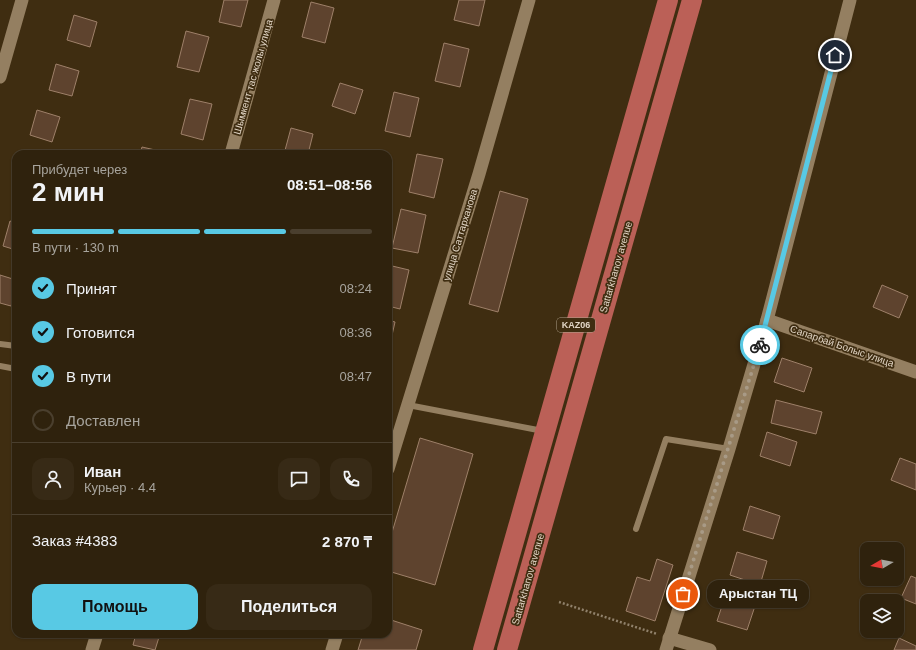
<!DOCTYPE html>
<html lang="ru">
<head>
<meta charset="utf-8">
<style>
  body { margin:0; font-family:Helvetica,sans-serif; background:#372a16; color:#f1f3f6; height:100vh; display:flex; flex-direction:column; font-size:15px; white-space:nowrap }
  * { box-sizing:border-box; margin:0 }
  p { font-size:13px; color:#a7a49d }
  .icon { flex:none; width:22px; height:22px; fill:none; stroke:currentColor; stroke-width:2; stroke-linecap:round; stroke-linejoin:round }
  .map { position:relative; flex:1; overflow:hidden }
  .panel { position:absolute; left:12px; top:150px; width:380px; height:488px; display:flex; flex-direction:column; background:#2f220d; border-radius:12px; box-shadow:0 1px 3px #0004,0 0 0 1px #4a3f2e }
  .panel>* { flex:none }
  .needle { width:26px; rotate:260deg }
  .tools { position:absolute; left:860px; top:542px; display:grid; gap:8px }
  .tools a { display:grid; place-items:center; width:44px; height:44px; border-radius:8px; background:#2f220d; box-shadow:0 1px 3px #0004,0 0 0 1px #4a3f2e; font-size:20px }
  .pin { position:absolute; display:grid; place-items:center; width:34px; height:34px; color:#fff; margin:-17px; border:2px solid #fff; border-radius:50%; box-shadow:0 1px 4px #0007 }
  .courier { position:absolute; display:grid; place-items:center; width:40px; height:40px; margin:-20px; border:3px solid #58c9e4; border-radius:50%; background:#fff; color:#222; box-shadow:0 1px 5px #0007 }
  .bubble { position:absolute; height:28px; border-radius:12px; background:#2f220d; box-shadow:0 1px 3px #0004,0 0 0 1px #4a3f2e; font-size:13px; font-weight:700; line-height:28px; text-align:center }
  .summary em { font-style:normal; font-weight:700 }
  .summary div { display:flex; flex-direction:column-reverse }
  .summary { display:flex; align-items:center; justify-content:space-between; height:68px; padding:0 20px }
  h1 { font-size:26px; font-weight:700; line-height:30px }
  .bar { display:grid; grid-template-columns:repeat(4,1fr); gap:6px 4px; align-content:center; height:48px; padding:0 20px }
  .bar i { height:5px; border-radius:3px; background:#4a3f2e }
  .bar .current { background:#58c9e4 }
  .bar p { grid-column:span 4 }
  .line { display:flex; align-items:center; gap:10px; padding:0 20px; border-top:1px solid #4a3f2e }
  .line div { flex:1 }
  .round { display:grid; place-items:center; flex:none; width:42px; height:42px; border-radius:12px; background:#372a16 }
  ol { padding:0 20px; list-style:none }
  li { display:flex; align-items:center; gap:12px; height:44px }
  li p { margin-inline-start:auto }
  li .icon { padding:4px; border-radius:50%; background:#58c9e4; color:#111; stroke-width:4 }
  li:last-child { color:#a7a49d }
  li i { width:22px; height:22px; border:2px solid #4a3f2e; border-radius:50% }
  .primary-button { display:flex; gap:8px; margin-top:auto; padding:8px 20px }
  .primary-button a { flex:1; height:46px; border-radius:12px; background:#58c9e4; color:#111; font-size:16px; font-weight:700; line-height:46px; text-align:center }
  .primary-button a+a { background:#372a16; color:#f1f3f6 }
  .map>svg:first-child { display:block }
  .building { fill:#5e432e; stroke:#9e8069 }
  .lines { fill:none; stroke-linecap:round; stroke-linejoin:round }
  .path { stroke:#90816b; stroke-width:2.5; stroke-dasharray:2 2; stroke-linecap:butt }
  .service { stroke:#947f61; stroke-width:6 }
  .minor { stroke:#947f61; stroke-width:13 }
  .primary { stroke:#bb6057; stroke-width:20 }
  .done { stroke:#a89a86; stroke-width:4; stroke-dasharray:0 7.2 }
  .route { stroke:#58c9e4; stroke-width:5 }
  .labels { text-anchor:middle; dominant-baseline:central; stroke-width:3.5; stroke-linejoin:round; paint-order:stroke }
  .shield { fill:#3f2d11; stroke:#b0a38f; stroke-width:1 }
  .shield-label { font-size:9px; font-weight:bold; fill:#e1d5c5 }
  .street-label { font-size:10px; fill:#e1d5c5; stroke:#3f2d11 }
</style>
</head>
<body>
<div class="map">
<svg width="916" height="650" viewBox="0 0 916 650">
  <rect width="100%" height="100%" fill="#3f2d11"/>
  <g class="building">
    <polygon points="224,0 248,0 241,27 219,22"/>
    <polygon points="459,0 485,0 479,26 454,20"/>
    <polygon points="311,2 334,8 325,43 302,37"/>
    <polygon points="74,15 97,22 90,47 67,40"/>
    <polygon points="186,31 209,37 199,72 177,67"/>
    <polygon points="444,43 469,49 460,87 435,81"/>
    <polygon points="56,64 79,71 72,96 49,90"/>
    <polygon points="340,83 363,90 355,114 332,106"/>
    <polygon points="394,92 419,98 410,137 385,131"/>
    <polygon points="190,99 212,104 203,140 181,134"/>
    <polygon points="37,110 60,117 52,142 30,135"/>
    <polygon points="291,128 313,134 308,154 284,154"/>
    <polygon points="142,147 164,152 164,154 140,154"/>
    <polygon points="417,154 443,159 434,198 409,192"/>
    <polygon points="500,191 528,199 498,312 469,304"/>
    <polygon points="401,209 426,215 418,253 392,248"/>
    <polygon points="10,221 16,223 16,250 3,246"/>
    <polygon points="388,265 409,270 400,309 388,306"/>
    <polygon points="0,275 16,280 16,288 11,306 0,303"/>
    <polygon points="882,285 908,296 899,318 873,307"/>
    <polygon points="388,320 395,322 388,353"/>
    <polygon points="782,358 812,368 804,392 774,382"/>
    <polygon points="776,400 822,412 816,434 771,423"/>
    <polygon points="767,432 797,442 790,466 760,456"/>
    <polygon points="420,438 473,454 435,585 388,571 388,546"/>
    <polygon points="900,458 916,464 916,490 891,480"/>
    <polygon points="750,506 780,516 773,539 743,530"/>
    <polygon points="737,552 767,561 760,585 730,575"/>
    <polygon points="657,559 673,565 655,621 626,611 637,577 650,581"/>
    <polygon points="911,576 916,578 916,604 901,598"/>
    <polygon points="725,597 755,606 747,630 717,621"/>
    <polygon points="388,619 422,630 416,650 358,650 363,634 388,634"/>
    <polygon points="136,634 160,634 155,650 133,645"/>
    <polygon points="899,638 916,646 916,650 894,650"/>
  </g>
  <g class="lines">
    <polyline class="path" points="559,602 657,634"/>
    <g class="service">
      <polyline points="0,344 16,346"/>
      <polyline points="0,366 16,369"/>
      <polyline points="408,405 543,431"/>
      <polyline points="636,529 666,439 729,449"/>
    </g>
    <g class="minor">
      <polyline points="0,77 22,0"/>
      <polyline points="231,154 274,0"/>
      <polyline points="767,320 916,372"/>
      <polyline points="388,469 479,174 529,0"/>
      <polyline points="669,638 710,650"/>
      <polyline points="92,650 97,634"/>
      <polyline points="332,650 337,634"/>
      <polyline points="666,650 729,449 767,320 850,0"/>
    </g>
    <g class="primary">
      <polyline points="483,650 668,0"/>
      <polyline points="507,650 692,0"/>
    </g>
  </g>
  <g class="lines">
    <polyline class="done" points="683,594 760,345"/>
    <polyline class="route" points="760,345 835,55"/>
  </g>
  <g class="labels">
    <rect class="shield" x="557" y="318" width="38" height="14" rx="3"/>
    <g class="shield-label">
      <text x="576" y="325">KАZ06</text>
    </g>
    <g class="street-label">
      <text transform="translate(253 77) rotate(-74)">Шымкент тас жолы улица</text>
      <text transform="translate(460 235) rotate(-73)">улица Саттарханова</text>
      <text transform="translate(616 267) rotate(-74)">Sattarkhanov avenue</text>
      <text transform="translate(842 346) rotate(19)">Сапарбай Болыс улица</text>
      <text transform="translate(528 579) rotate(-74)">Sattarkhanov avenue</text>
    </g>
  </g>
</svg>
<div class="tools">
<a><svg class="needle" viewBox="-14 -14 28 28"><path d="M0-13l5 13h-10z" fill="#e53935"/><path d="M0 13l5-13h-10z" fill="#a7a49d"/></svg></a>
<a><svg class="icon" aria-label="layers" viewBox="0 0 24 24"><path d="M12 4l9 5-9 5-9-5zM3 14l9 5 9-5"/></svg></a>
</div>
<div class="pin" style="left:683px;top:594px;background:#ea580c"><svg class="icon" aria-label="bag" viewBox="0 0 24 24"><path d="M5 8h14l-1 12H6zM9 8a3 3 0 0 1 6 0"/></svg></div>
<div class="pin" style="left:835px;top:55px;background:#1f2937"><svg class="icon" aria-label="home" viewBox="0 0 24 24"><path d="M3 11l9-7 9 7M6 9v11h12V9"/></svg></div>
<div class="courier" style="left:760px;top:345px"><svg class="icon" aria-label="bike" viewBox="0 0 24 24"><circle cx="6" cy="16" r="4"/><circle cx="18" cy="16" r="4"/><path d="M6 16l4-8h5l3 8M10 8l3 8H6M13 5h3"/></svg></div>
<div class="bubble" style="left:707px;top:580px;width:102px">Арыстан ТЦ</div>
<section class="panel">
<div class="summary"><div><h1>2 мин</h1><p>Прибудет через</p></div><em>08:51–08:56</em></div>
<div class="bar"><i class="current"></i><i class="current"></i><i class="current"></i><i></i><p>В пути · 130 m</p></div>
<ol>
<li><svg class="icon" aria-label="check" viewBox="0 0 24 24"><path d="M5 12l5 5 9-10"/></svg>Принят<p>08:24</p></li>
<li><svg class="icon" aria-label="check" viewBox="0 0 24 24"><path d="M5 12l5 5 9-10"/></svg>Готовится<p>08:36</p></li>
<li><svg class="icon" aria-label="check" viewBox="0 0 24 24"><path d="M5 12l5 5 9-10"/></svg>В пути<p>08:47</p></li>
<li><i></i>Доставлен</li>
</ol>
<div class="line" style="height:72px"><a class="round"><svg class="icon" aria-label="person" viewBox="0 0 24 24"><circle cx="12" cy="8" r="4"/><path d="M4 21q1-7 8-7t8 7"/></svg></a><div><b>Иван</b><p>Курьер · 4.4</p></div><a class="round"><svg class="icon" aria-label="chat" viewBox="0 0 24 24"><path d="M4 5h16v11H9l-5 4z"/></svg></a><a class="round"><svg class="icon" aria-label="phone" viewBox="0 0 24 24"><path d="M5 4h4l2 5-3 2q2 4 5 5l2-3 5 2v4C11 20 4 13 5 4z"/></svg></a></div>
<div class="line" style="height:52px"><div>Заказ #4383</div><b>2 870 ₸</b></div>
<div class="primary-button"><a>Помощь</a><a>Поделиться</a></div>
</section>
</div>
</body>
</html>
